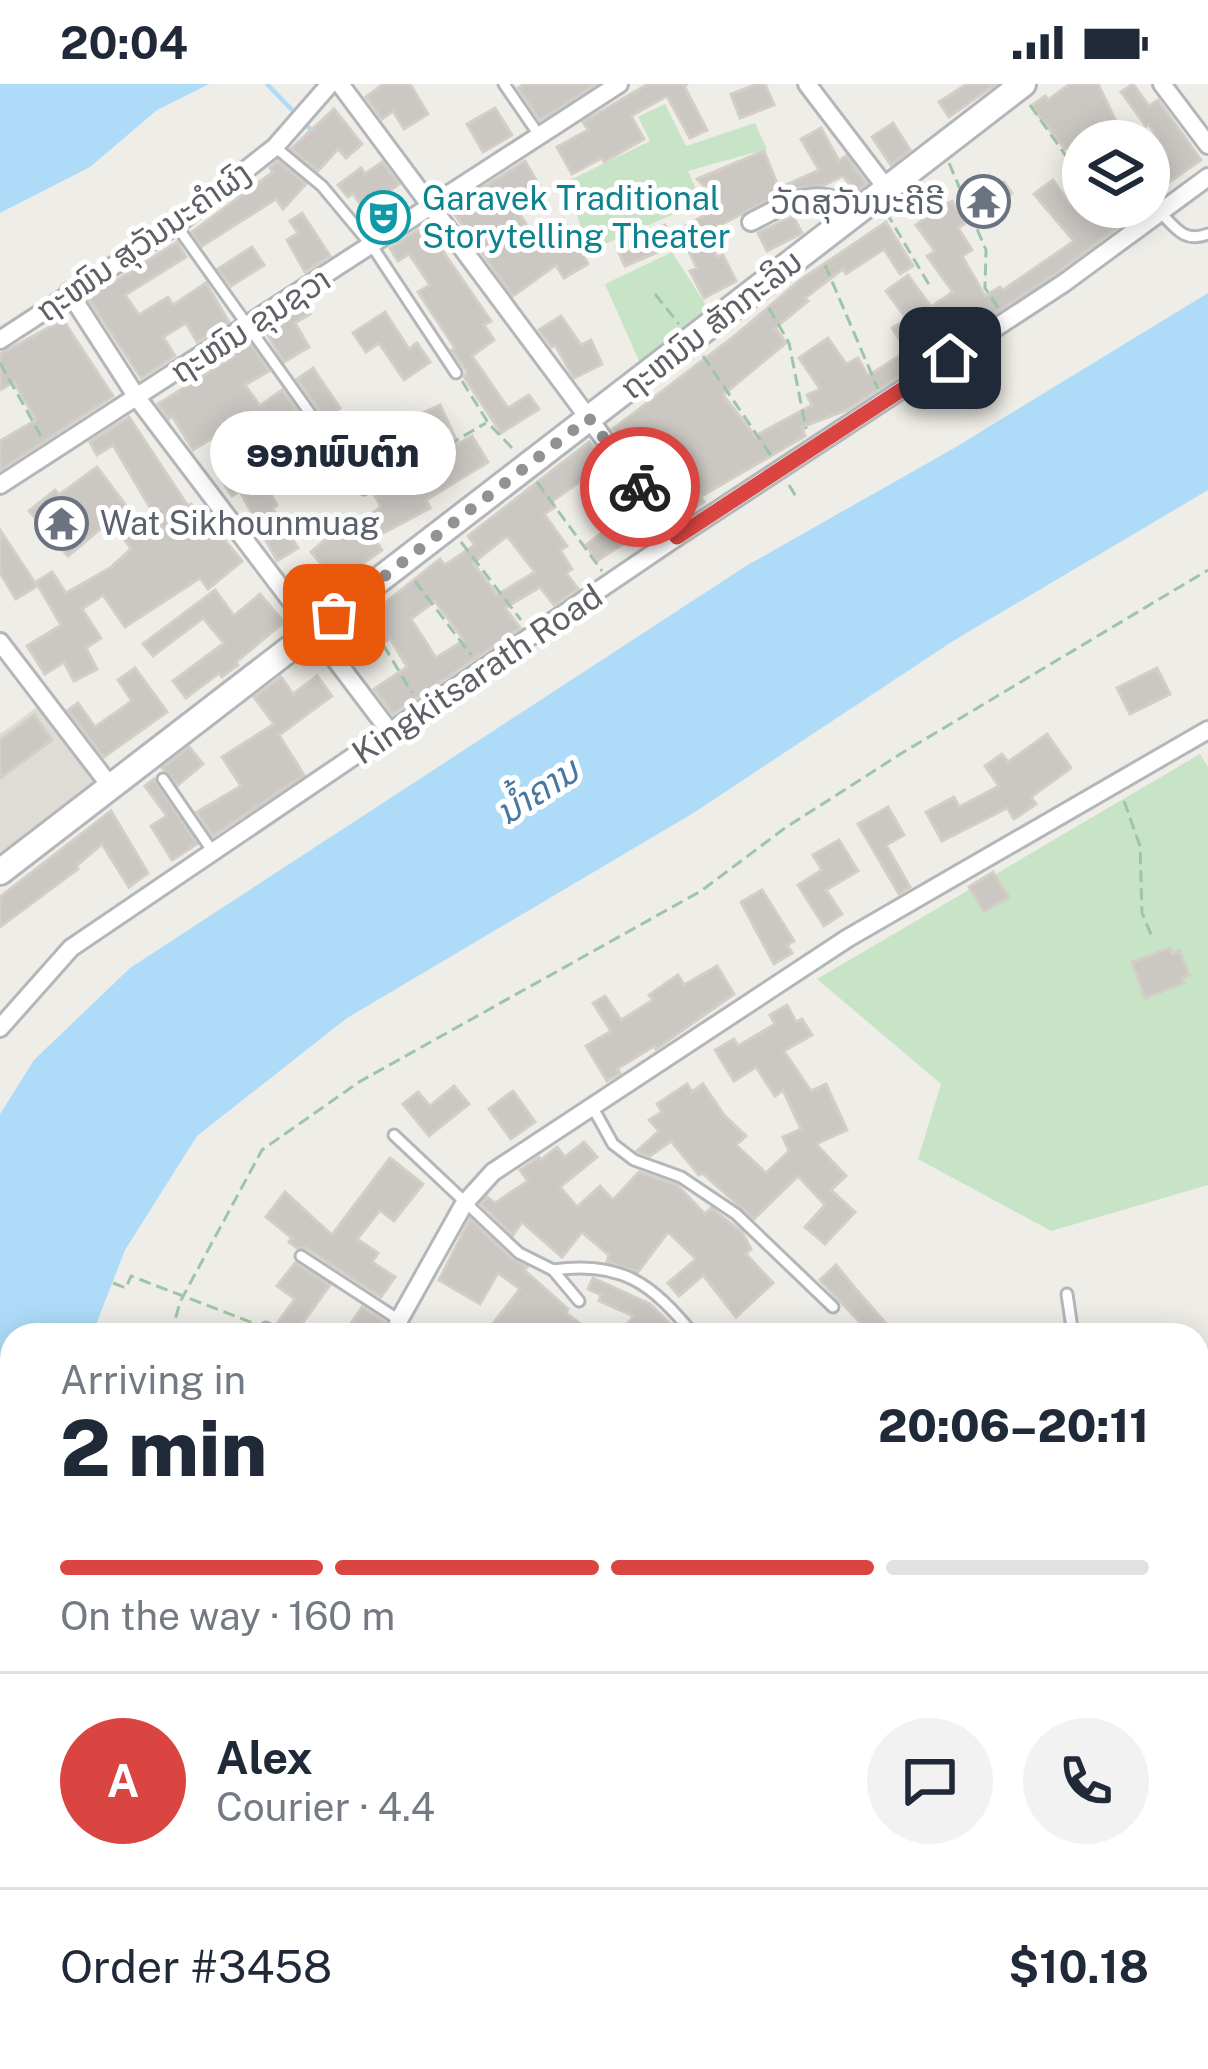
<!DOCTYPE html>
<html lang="en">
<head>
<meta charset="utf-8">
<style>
  body { margin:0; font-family:"Public Sans","Noto Sans Lao",sans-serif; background:#f2f2f3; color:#1f2937; height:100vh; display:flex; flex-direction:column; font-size:45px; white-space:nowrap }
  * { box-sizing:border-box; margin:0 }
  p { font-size:39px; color:#747a83 }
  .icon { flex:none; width:66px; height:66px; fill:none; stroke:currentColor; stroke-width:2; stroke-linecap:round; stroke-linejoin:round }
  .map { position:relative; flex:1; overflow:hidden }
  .side { position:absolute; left:0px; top:1239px; width:1209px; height:747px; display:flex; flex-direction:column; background:#fff; border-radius:36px 36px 0 0; box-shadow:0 6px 30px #0003 }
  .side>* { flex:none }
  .fabs { position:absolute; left:1062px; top:36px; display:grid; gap:24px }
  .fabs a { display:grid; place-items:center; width:108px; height:108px; border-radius:50%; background:#fff; box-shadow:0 6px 30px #0003; font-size:60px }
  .pin { position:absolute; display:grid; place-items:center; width:102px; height:102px; color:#fff; margin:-51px; border-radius:24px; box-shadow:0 6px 18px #0006 }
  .courier { position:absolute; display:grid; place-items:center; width:120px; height:120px; margin:-60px; border:9px solid #db4541; border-radius:50%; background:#fff; color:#222; box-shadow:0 3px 15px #0007 }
  .bubble { position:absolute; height:84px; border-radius:42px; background:#fff; box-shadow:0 6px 30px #0003; font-size:39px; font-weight:800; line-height:84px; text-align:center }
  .overview em { font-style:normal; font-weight:800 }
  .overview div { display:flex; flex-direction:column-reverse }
  .overview { display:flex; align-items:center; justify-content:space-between; height:204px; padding:0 60px }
  h1 { font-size:78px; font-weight:800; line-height:90px }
  .bar { display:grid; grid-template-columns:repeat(4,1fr); gap:18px 12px; align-content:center; height:144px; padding:0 60px }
  .bar i { height:15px; border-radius:9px; background:#e0e1e3 }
  .bar .selected { background:#db4541 }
  .bar p { grid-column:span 4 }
  .line { display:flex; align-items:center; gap:30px; padding:0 60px; border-top:3px solid #e0e1e3 }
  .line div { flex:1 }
  .round { display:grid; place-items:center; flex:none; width:126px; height:126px; border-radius:63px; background:#f2f2f3 }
  .status { display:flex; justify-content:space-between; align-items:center; height:84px; padding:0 60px; background:#fff; direction:ltr }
  .status svg { height:33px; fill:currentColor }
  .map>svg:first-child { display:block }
  .education { fill:#dfdcd5 }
  .green { fill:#c8e4c6 }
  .water { fill:#aedcf8 }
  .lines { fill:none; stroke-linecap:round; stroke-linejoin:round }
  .stream { stroke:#aedcf8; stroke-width:4.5 }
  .building { fill:#cbc8c4; stroke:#d3cec6; stroke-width:3; fill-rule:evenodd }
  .lane-casing { stroke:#b4b7ba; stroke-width:15 }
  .street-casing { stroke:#b4b7ba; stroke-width:22 }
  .secondary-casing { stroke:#b3b6ba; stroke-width:30 }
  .path { stroke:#9fc5a8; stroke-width:3; stroke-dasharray:12 6; stroke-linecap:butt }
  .lane { stroke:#fff; stroke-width:9 }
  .street { stroke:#fff; stroke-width:16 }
  .secondary { stroke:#fff; stroke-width:24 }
  .done { stroke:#919393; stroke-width:12; stroke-dasharray:0 21.6 }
  .route { stroke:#db4541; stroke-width:15 }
  .labels { text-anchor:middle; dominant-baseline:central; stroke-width:10; stroke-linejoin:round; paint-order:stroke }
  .culture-label { font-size:33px; fill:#0d838f; stroke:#fff; text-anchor:start }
  .worship-label { font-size:33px; fill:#5b616d; stroke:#fff; text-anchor:end }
  .street-label { font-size:33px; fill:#5e6266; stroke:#fff }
  .water-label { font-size:36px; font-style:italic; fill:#4878a1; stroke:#fff }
</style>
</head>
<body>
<div class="status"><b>20:04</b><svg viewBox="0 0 49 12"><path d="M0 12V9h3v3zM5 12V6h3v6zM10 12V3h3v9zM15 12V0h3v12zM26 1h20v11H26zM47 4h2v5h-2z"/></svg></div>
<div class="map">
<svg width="1208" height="1985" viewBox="0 0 1208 1985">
  <rect width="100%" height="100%" fill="#efede7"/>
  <polygon class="education" points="38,622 96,700 0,771 0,694 52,656 34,632 0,656 0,650"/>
  <g class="green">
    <polygon points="665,20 686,62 755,39 767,65 688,87 702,118 589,167 566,98 650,57 638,33"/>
    <polygon points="672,168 711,229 639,277 605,200"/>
    <polygon points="1200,670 1208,683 1208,1101 1051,1147 918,1075 941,1000 817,895"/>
  </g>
  <g class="water">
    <polygon points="0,0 209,0 157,26 90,83 0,129"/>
    <polygon points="1208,209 1208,406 953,557 695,728 347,934 197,1052 125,1166 92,1251 12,1251 12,1974 295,1974 299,1985 0,1985 0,1030 34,976 130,884 746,482 956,363"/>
    <polygon points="757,1974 900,1974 903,1985 767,1985"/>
  </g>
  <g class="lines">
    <polyline class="stream" points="267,0 315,50"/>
  </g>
  <g class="building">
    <polygon points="383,0 410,0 428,30 404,45 393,27 382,35 366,13"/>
    <polygon points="525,0 596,0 540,36 518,4"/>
    <polygon points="648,0 688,0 684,2 707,46 690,54 667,12 631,32 644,55 604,78 602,74 572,90 557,63 588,46 583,38"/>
    <polygon points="757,0 765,0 774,21 740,34 731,10"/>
    <polygon points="967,0 996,0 949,33 939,18"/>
    <polygon points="1070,0 1098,0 1123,52 1094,57 1091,50 1065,65 1031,22 1045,12 1048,16"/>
    <polygon points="1133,0 1149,22 1158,16 1201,76 1161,104 1165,109 1149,120 1149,84 1168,71 1149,40 1146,42 1121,8"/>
    <polygon points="495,24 512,51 483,68 467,40"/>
    <polygon points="334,25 362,60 346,74 338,65 318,87 291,65"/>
    <polygon points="893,39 910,66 891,81 872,53"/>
    <polygon points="821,44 839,77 846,72 867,100 856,108 843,92 824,101 788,106 705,149 717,173 723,171 736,197 704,214 690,187 697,184 684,157 625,182 616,162 665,141 669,151 723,121 697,95 764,67 779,104 819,86 801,55"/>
    <polygon points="278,77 306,100 283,125 276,115 202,162 192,148 273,88 270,84"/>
    <polygon points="525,77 539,101 512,118 534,152 563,135 588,180 564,194 556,181 513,212 450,124"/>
    <polygon points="382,78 399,100 384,111 397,129 374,143 353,109 348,113 338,101 361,84 365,90"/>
    <polygon points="1053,96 1070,120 1077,113 1098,134 1114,123 1144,123 1057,189 847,326 802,343 805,352 700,413 704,418 679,434 613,345 737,250 799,197 886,138 913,182 900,190 884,165 846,190 843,185 805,214 808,217 775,244 786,259 723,311 755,352 812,321 807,311 820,305 799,274 828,254 846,280 858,274 868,292 907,267 892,244 907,235 886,207 908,191 931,223 953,208 927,172 935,167 916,141 927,133 920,123 932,115 939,125 952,117 959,128 1004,98 1012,109 958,144 972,166 962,172 985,212 1000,203 1003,206 1074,157 1034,110"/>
    <polygon points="302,129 330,172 305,188 287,156 298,149 290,137"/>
    <polygon points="793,132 802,149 767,167 758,149"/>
    <polygon points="418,146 427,160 435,156 491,237 484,241 494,256 472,272 508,324 529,311 539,325 501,349 464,293 467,288 452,266 455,264 418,208 430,201 409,170 398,177 390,164"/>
    <polygon points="177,158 186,173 125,211 139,231 168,213 173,221 206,199 229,238 197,258 186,239 163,253 175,272 141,294 88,214"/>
    <polygon points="252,163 264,181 231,202 218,185"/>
    <polygon points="303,220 310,230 295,239 309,263 284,278 264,245"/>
    <polygon points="385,228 409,265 417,259 430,278 404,296 379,259 366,268 353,249"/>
    <polygon points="561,232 581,261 591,256 602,280 574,294 555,261 552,263 539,246"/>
    <polygon points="63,236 113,312 0,386 0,357 36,336 14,298 0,306 0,270"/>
    <polygon points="248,257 269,287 245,301 260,322 282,306 298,328 259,359 248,363 233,341 193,366 172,332 169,335 158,320 235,272 232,267"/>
    <polygon points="313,284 340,324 325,334 297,295"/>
    <polygon points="440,321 458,360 472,352 488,378 426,416 430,424 374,454 382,466 348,490 352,496 314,526 302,510 330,490 311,468 332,450 336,455 381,423 358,382 399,349 395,342"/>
    <polygon points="129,333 188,422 191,420 218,457 222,453 242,477 208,505 200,494 125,543 103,511 82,525 101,554 86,564 97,585 74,597 64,578 45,590 27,562 61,541 36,498 52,488 66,509 110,484 131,465 111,436 68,472 29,427 55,406 59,411 97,383 151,455 164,447 113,361 97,371 90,358"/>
    <path d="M589,358l17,21 -55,39 4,5 -11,7 23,32 -7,4 12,19 -6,4 12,16 -24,16 -14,-18 -35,21 15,20 -127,86 -19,-25 33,-22 -17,-29 -35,26 -18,-23 103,-82 5,6 30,-20 -7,-9zM507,452l28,36 -38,23 -24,-32zM435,517l29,39 -28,18 -25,-39z"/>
    <polygon points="249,372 277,421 273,425 298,464 277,477 240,407 232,412 219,392"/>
    <polygon points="634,424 650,452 632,461 629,456 597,477 586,461"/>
    <polygon points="0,446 37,502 16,515 0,489"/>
    <polygon points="215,506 234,532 260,510 284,538 236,578 238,581 222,593 219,589 186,614 173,597 224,559 203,534 153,572 143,560"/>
    <polygon points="135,584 167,628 104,673 68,626 78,619 95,643 132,617 118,596"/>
    <polygon points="1157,584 1170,610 1130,630 1117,604"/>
    <polygon points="317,592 332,612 279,651 304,691 213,752 197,728 241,702 222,673 274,640 254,613 281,593 293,610"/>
    <polygon points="34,631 52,656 0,694 0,656"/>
    <polygon points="1047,650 1071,684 1031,713 1036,720 1014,735 1007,724 942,757 926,728 954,713 959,723 999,702 985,682 1002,670 1008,678"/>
    <polygon points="189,663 203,680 178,701 162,684"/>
    <polygon points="154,695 197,760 172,776 151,742 167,732 145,702"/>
    <polygon points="888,723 904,751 886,761 910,803 899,810 858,740"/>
    <polygon points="111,727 148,789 129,803 102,760 76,782 78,785 0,843 0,813"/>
    <polygon points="839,756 858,787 826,806 842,830 824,842 798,801 822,786 813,771"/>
    <polygon points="993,788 1009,813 984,828 969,803"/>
    <polygon points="762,806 794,857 787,861 792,869 774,880 741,818"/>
    <polygon points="1170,864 1172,870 1180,867 1189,891 1182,894 1184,899 1145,914 1132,878"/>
    <polygon points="717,882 734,910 656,965 654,962 617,985 620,989 607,997 586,962 611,947 593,919 605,912 621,936 653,916 649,911 678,891 684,901"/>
    <polygon points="787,921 796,938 802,935 812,951 784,967 811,1007 826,1000 847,1046 816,1060 846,1092 831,1106 855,1128 825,1160 805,1143 825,1121 798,1092 754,1135 702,1089 699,1091 671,1057 650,1072 637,1067 659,1047 649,1036 662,1028 657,1020 687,1000 692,1008 703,1000 724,1031 746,1052 736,1061 766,1089 789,1067 783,1053 801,1045 783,1006 775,1012 756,983 734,997 715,966 734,955 738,962 775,940 770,931"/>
    <polygon points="454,1002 469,1020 429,1052 403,1020 418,1008 430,1022"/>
    <polygon points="513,1007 535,1038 511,1055 489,1025"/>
    <polygon points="584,1058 597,1073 560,1103 577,1123 600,1102 613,1116 639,1088 677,1101 705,1130 711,1124 742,1148 751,1165 746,1170 773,1199 736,1233 703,1191 679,1212 668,1199 696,1175 668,1148 638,1188 607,1178 609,1171 582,1148 562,1173 522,1138 513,1151 481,1120 487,1113 495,1119 528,1097 520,1086 539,1073 541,1076 557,1063 565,1073"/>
    <polygon points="390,1074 423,1100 394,1137 380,1126 357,1155 378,1169 372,1178 395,1193 381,1213 306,1164 297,1164 289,1158 292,1154 266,1133 285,1108 332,1151"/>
    <polygon points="470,1135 513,1176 527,1183 524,1186 568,1225 566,1229 595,1251 484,1251 520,1205 498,1189 480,1220 439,1196"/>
    <polygon points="295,1179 330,1201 294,1251 283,1251 276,1241 295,1215 277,1202"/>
    <polygon points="836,1181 855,1204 896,1251 872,1251 820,1196"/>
    <polygon points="593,1194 650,1220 681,1251 618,1251 634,1232 599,1217 601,1211 588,1205"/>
    <polygon points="362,1223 385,1238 380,1251 343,1251"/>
  </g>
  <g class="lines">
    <defs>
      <g id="lane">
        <polyline points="504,0 539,51"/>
        <polyline points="275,63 322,102 372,162 456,289"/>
        <path d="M1161,129c15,16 24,30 47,21"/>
        <polyline points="176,141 364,405"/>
        <polyline points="163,695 213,768"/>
        <polyline points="593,1024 613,1060 634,1076 681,1093 736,1130 833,1223"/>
        <polyline points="394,1051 519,1169 553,1186"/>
        <polyline points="301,1172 399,1236"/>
        <polyline points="1067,1210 1073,1251"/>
        <path d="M579,1217l-26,-31c69,-10 99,14 141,65"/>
        <polyline points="266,1244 274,1251"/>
        <polyline points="1197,1467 1208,1487"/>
      </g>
      <g id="street">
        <polyline points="340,0 677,453"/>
        <polyline points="807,0 887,105"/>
        <polyline points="1162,0 1208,61"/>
        <path d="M751,138c37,-19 70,-40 105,-9"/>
        <polyline points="69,208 138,315 391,649"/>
        <polyline points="0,256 176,141 275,63 330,0"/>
        <polyline points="0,401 619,0"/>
        <polyline points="0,558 111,703"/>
        <polyline points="0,944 71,864 677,453 1064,199 1208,93"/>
        <polyline points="395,1251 399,1236 464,1120 493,1088 848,854 1208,646"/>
        <polyline points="1197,1822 1208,1827"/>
        <polyline points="642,1974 652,1985"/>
      </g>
      <polyline id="secondary" points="0,788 1023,0"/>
    </defs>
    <use href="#lane" class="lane-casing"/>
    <use href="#street" class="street-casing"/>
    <use href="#secondary" class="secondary-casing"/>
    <g class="path">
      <polyline points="1030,21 1083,96"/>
      <polyline points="949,79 986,166 985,204 999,225"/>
      <polyline points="1102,123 1115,141"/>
      <polyline points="886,128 931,204"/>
      <polyline points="825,181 878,305"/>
      <polyline points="655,210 679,240"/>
      <polyline points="769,224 789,259 806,345"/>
      <polyline points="703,272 772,373"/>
      <polyline points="0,279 41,352"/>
      <polyline points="462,297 489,340 514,366"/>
      <polyline points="417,379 486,339"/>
      <polyline points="537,398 602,487"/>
      <polyline points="789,401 798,416"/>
      <polyline points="461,458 521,536"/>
      <polyline points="415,497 471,571"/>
      <polyline points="365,530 412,609"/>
      <polyline points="1124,717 1140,762 1142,829 1153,855"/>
      <polyline points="113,1199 126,1204 131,1192 253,1239"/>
      <polyline points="171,1251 180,1218 262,1066 359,998 701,807 785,744 902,669 1208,486"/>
      <polyline points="904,1974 908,1985"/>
    </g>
    <use href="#lane" class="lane"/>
    <use href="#street" class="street"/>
    <use href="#secondary" class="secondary"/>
  </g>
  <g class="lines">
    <polyline class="done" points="334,531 589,334 640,403"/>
    <polyline class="route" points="640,403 677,453 950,274"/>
  </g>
  <defs>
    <symbol id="temple-ring" viewBox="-11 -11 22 22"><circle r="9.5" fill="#fff" stroke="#6b7280" stroke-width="1.5"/><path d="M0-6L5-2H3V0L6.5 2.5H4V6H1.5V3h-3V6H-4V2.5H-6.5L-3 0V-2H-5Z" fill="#6b7280"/></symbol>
    <symbol id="theatre-ring" viewBox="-11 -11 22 22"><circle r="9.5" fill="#fff" stroke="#0f9aa8" stroke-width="1.5"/><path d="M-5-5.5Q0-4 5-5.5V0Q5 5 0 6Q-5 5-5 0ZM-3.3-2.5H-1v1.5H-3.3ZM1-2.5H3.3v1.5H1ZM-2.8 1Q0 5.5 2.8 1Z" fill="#0f9aa8"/></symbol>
  </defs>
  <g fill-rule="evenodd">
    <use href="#temple-ring" x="954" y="88" width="59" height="59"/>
    <use href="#theatre-ring" x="354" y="104" width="59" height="59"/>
    <use href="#temple-ring" x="32" y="410" width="59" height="59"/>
  </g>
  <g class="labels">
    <g class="culture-label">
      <text x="422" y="114">Garavek Traditional<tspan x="422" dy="38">Storytelling Theater</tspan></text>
    </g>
    <g class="worship-label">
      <text x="945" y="118">ວັດສຸວັນນະຄີຣີ</text>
      <text x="100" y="439" text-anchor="start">Wat Sikhounmuag</text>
    </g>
    <g class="street-label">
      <text transform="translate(143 157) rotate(-35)">ຖະໜົນ ສຸວັນນະຄໍາຜົງ</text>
      <text transform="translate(711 240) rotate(-38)">ຖະຫນົນ ສັກກະລິນ</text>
      <text transform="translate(250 241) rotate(-33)">ຖະໜົນ ຂຸນຊວາ</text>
      <text transform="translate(477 590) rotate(-34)">Kingkitsarath Road</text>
    </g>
    <g class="water-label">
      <text transform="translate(537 707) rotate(-33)">ນ້ຳຄານ</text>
    </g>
  </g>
</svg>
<div class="fabs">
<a><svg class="icon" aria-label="layers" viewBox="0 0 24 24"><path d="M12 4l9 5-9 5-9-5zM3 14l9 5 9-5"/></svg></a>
</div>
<div class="pin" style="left:334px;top:531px;background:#ea580c"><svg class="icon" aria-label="bag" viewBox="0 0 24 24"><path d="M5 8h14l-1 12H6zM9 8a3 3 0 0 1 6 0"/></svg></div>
<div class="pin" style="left:950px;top:274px;background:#1f2937"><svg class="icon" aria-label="home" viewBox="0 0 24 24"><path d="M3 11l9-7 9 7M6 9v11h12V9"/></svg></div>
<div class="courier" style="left:640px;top:403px"><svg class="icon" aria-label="bike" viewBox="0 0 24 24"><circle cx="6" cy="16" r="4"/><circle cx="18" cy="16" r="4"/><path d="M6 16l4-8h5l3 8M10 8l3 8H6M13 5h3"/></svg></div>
<div class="bubble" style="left:210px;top:327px;width:246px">ອອກພົບຕົກ</div>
<section class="side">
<div class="overview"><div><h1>2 min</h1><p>Arriving in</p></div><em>20:06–20:11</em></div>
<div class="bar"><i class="selected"></i><i class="selected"></i><i class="selected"></i><i></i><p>On the way · 160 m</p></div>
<div class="line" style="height:216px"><b class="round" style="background:#db4541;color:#fff">A</b><div><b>Alex</b><p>Courier · 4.4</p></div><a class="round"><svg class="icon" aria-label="chat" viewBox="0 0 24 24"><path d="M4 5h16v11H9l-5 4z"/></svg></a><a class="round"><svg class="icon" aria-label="phone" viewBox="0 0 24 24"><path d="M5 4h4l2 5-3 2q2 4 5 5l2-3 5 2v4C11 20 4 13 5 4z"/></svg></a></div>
<div class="line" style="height:156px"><div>Order #3458</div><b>$10.18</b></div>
</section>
</div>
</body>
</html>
